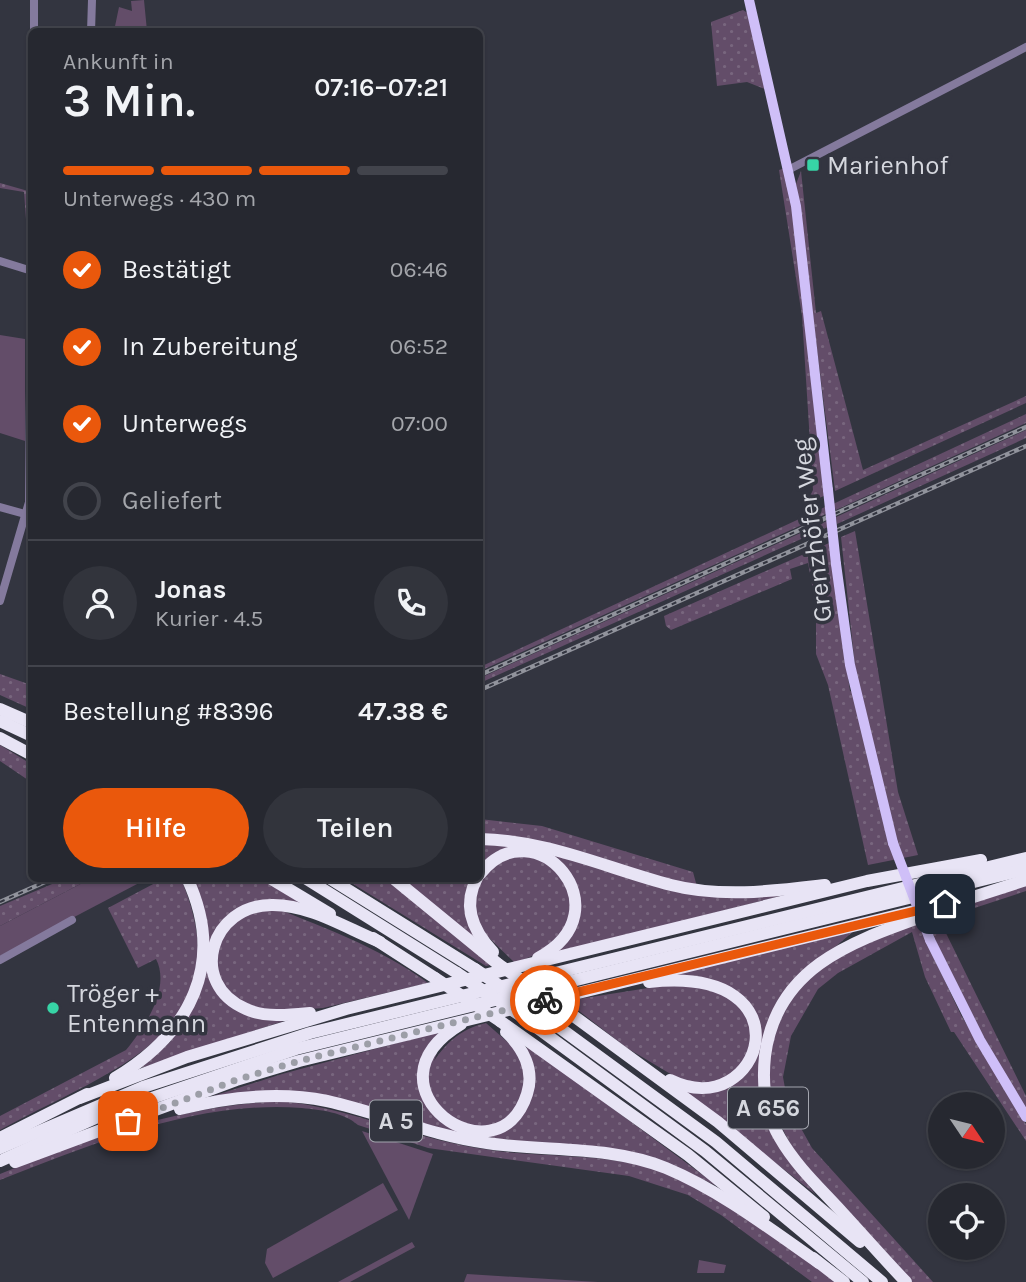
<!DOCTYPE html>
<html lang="de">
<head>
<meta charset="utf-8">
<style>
  body { margin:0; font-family:Karla,sans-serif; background:#32343c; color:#f1f3f6; height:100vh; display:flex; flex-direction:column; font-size:26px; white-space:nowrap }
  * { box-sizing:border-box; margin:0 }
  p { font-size:23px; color:#a4a6ab }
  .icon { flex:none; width:38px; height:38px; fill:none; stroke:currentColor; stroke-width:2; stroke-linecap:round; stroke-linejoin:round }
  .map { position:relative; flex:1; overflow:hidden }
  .details { position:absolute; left:28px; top:28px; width:455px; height:854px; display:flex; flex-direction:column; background:#262830; border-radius:10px; box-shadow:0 2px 5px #0004,0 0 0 2px #42444c }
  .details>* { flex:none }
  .needle { width:46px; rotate:125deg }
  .tools { position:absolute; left:928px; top:1092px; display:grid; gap:14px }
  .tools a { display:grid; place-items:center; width:77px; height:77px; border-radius:50%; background:#262830; box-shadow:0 2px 5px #0004,0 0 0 2px #42444c; font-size:35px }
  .pin { position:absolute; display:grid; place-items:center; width:60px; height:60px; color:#fff; margin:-30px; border-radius:14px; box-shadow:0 4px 10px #0006 }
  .courier { position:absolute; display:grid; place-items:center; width:70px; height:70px; margin:-35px; border:5px solid #ea580c; border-radius:50%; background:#fff; color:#222; box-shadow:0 2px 9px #0007 }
  .headline em { font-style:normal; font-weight:600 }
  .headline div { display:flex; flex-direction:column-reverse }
  .headline { display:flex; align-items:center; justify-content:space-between; height:119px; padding:0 35px }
  h1 { font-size:46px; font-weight:600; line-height:52px }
  .bar { display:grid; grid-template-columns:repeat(4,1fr); gap:10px 7px; align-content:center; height:84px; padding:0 35px }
  .bar i { height:9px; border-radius:5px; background:#42444c }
  .bar .active { background:#ea580c }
  .bar p { grid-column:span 4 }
  .line { display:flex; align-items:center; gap:18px; padding:0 35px; border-top:2px solid #42444c }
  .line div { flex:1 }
  .round { display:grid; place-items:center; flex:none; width:74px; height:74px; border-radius:37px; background:#32343c }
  ol { padding:0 35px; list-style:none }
  li { display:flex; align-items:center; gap:21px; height:77px }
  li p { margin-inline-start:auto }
  li .icon { padding:7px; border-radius:50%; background:#ea580c; color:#fff; stroke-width:4 }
  li:last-child { color:#a4a6ab }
  li i { width:38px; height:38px; border:4px solid #42444c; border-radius:50% }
  .cta { display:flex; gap:14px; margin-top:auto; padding:14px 35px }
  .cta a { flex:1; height:80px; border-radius:42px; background:#ea580c; color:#fff; font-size:28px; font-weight:600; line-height:80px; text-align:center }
  .cta a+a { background:#32343c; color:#f1f3f6 }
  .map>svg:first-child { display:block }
  .grass { fill:url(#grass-dots) }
  .garden { fill:#634d69 }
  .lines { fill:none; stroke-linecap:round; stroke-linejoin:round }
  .minor { stroke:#847a9d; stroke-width:8 }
  .major { stroke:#cfbff8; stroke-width:10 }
  .highway { stroke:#e8e4f5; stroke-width:12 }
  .rail-casing { stroke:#91939c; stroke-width:4.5 }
  .rail { stroke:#333540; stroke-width:2; stroke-dasharray:5; stroke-linecap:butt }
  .major-bridge { stroke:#cfbff8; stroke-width:10 }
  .highway-bridge { stroke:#e8e4f5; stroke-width:12 }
  .done { stroke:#9c9ea7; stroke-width:7; stroke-dasharray:0 12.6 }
  .route { stroke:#ea580c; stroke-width:9 }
  .poi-dot { fill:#37d4a6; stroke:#333540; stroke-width:2.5 }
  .labels { text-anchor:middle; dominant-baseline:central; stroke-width:7; stroke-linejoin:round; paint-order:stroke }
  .shield { fill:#333540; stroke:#a4a6af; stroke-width:2 }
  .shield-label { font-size:24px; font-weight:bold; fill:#d5d7de }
  .poi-label { font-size:26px; fill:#d5d7de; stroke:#333540; text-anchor:start }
  .street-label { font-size:26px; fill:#d5d7de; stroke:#333540 }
</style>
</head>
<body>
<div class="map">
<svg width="1026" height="1282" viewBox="0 0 1026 1282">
  <defs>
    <pattern id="grass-dots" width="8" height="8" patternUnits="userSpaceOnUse" patternTransform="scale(1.75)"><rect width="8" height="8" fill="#634d69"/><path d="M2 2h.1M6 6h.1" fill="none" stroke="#78667e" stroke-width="1.8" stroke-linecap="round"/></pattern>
  </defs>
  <rect width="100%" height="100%" fill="#333540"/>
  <g class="grass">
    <polygon points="743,10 749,14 767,90 747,82 717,86 711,22"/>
    <polygon points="785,168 799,248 826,495 806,504 813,490 812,474 802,316 779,170"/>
    <polygon points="801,171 816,313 821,311 863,470 1026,396 1026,403 835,491 796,184"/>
    <polygon points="0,183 28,191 27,233 24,192 0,188"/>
    <polygon points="1026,414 1026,423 836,510 833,504"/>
    <polygon points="1026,430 1026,438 837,524 836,517"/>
    <polygon points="825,507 826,514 480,671 480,667"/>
    <polygon points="827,521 828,527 480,683 480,678"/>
    <polygon points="855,531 898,792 918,855 868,865 828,685 816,654 816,605 808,563 790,569 792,579 671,630 666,626 664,616 829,543 850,691 858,694 841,537"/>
    <polygon points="0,674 31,685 31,709 0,695"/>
    <polygon points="0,745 31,764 31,782 0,761"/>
    <polygon points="480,819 542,826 693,872 699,894 796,892 553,954 572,935 579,914 542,952 515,963 483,932 474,938 400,879 480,878"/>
    <polygon points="64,879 90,879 0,926 0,906"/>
    <path d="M156,879h25c66,155 -75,192 -181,251v-14l126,-66c19,-23 45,-62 30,-91l-18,9 -30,-60 49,-26z"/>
    <path d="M193,879h68l47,27 -48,-4c57,23 118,44 168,81l-105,25 -38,3 5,8 -149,49 29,-26 15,-21 20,-51z"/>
    <polygon points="345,879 388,879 494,964 486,966"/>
    <polygon points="1026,885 1026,891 944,918 941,923 1026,1096 1026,1110 957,991 926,918"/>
    <path d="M917,922l44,93 65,109v17l-72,-109h-3l-26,-55 -13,-45 -74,41 -20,16 -27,47 -8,41 5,28 24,43 121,134h-21c-61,-65 -175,-153 -135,-254 9,-21 20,-42 39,-56 30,-24 66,-35 101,-50z"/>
    <polygon points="855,930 786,989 758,1074 801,1175 815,1194 684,1091 719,1091 713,1083 684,1082 627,1048 566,1001 667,985 669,975"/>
    <path d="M486,1023l27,24 15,1 26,17 165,122 -32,-15 -146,-28 -94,-12 -98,-31 -136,-5 69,-22 163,-44 -11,31c14,-20 27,-32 52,-38z"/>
    <path d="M281,1101c68,7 129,36 196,47 50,9 102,5 153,15 72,14 148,74 205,119h-23l-91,-67 -33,-20 -59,-19 -201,-28 -70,-23c-15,-13 -37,-15 -56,-17 -104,-8 -207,35 -302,72v-6c91,-37 182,-68 281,-73z"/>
  </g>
  <g class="garden">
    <polygon points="144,0 147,31 114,31 119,7 132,11 131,1"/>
    <polygon points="0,335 25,339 25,441 0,433"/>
    <polygon points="90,879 137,879 139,883 0,956 0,926"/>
    <polygon points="362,1131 433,1154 409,1220"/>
    <polygon points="383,1183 398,1210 273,1278 265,1263 267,1249"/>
    <polygon points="412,1242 415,1247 350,1282 338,1282"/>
    <polygon points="699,1260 726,1265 724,1273 697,1273"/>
    <polygon points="467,1274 598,1282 464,1282"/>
  </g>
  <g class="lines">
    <g class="minor">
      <polyline points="34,32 34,0"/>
      <polyline points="91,32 92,0"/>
      <polyline points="788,170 1026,47"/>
      <polyline points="0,261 32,271"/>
      <polyline points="0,507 32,516"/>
      <polyline points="0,601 29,502 32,170"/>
      <polyline points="0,960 72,920"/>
    </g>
    <g class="major">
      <polyline points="749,0 796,206 828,490"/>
      <polyline points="836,564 850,665 893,843"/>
      <polyline points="930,940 980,1040 1026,1117"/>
    </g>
    <g class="highway">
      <polyline points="0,709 32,723"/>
      <polyline points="0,721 32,736"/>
      <polyline points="0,738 32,755"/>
      <path d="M480,839c68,1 126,29 191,46 51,13 103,6 154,0"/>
      <path d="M480,874c54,-69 148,36 58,84"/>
      <polyline points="270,878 330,914"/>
      <polyline points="305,878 457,973"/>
      <polyline points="329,878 475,969"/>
      <polyline points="393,878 498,964"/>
      <path d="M477,878c-15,28 -4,53 16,74"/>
      <polyline points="964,900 1026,880"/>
      <polyline points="373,938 435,978"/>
      <path d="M649,982c164,-18 113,143 21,98"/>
      <polyline points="560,1006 718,1122 860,1242"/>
      <polyline points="538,1012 716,1142 882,1282"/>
      <path d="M310,1013c-20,2 -44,5 -64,-4 -59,-25 -36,-105 27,-104 37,0 73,23 107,37"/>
      <polyline points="521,1016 705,1151 863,1282"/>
      <polyline points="500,1021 688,1155 764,1217"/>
      <path d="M461,1024c-105,63 37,162 66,70 8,-24 -4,-46 -21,-62"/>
      <path d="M115,1078c75,-45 112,-115 72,-200"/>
      <polyline points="80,1098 187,1057 346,1009 867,881 981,860"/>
      <path d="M180,1109c48,-12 98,-18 147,-8 54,12 105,35 160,42 59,9 122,2 179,25 55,23 104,61 153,95"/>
      <polyline points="0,1138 87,1094"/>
      <polyline points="0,1148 143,1087 310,1033 1026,858"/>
      <polyline points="0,1161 102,1115 296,1049 1026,869"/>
      <polyline points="15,1162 236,1080 299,1061 972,897"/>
      <polyline points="813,1258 844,1282"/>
      <path d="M906,1282c-22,-23 -43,-47 -65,-71 -21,-23 -45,-45 -61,-73 -15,-25 -18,-54 -15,-82 11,-87 83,-113 156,-139"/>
    </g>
    <defs>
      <g id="rail">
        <polyline points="480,675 1026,427"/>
        <polyline points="480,690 1026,446"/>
        <polyline points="0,902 54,878"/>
      </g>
    </defs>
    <use href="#rail" class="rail-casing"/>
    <use href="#rail" class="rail"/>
    <g class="major-bridge">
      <polyline points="828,490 836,564"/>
      <polyline points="893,843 930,940"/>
    </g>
    <g class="highway-bridge">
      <polyline points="498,964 560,1006"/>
      <polyline points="475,969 538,1012"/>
      <polyline points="457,973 521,1016"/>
      <polyline points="435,978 500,1021"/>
    </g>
  </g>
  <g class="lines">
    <polyline class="done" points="128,1121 236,1080 299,1061 545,1000"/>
    <polyline class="route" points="545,1000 945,904"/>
  </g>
  <g class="poi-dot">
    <rect x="806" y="158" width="14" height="14" rx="3.5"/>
    <circle cx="53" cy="1008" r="7"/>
  </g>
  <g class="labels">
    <g class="shield">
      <rect x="728" y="1087.5" width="80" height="41" rx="5"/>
      <rect x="370" y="1100.5" width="52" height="41" rx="5"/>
    </g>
    <g class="shield-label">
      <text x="768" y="1108">A 656</text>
      <text x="396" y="1121">A 5</text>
    </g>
    <g class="poi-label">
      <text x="827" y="165">Marienhof</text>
      <text x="67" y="993">Tröger +<tspan x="67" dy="30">Entenmann</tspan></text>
    </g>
    <g class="street-label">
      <text transform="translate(812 530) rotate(-97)">Grenzhöfer Weg</text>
    </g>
  </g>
</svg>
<div class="tools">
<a><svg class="needle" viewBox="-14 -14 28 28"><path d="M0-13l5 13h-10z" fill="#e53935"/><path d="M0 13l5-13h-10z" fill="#a4a6ab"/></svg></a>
<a><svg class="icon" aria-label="locate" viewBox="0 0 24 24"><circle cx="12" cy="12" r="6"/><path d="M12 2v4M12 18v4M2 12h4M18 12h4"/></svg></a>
</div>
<div class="pin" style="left:128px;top:1121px;background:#ea580c"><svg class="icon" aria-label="bag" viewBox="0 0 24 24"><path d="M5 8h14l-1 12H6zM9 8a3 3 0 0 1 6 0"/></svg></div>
<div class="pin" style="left:945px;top:904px;background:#1f2937"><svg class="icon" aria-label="home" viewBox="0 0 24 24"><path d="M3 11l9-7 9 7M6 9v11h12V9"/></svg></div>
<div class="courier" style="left:545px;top:1000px"><svg class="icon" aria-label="bike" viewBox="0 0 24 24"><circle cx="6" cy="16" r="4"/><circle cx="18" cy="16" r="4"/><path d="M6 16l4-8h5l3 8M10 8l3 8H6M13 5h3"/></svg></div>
<section class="details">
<div class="headline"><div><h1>3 Min.</h1><p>Ankunft in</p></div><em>07:16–07:21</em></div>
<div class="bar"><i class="active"></i><i class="active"></i><i class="active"></i><i></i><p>Unterwegs · 430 m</p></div>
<ol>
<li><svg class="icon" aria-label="check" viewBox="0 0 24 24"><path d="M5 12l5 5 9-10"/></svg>Bestätigt<p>06:46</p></li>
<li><svg class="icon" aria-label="check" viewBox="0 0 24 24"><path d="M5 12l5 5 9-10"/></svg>In Zubereitung<p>06:52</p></li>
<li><svg class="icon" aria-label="check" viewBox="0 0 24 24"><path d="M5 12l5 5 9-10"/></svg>Unterwegs<p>07:00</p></li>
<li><i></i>Geliefert</li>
</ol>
<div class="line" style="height:126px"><a class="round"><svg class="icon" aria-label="person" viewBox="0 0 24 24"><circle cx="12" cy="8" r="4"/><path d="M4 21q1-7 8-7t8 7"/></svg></a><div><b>Jonas</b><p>Kurier · 4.5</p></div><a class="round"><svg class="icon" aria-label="phone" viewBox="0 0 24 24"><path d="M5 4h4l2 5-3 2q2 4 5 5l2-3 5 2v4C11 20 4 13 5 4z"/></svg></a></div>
<div class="line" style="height:91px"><div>Bestellung #8396</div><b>47.38 €</b></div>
<div class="cta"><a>Hilfe</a><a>Teilen</a></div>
</section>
</div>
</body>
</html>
